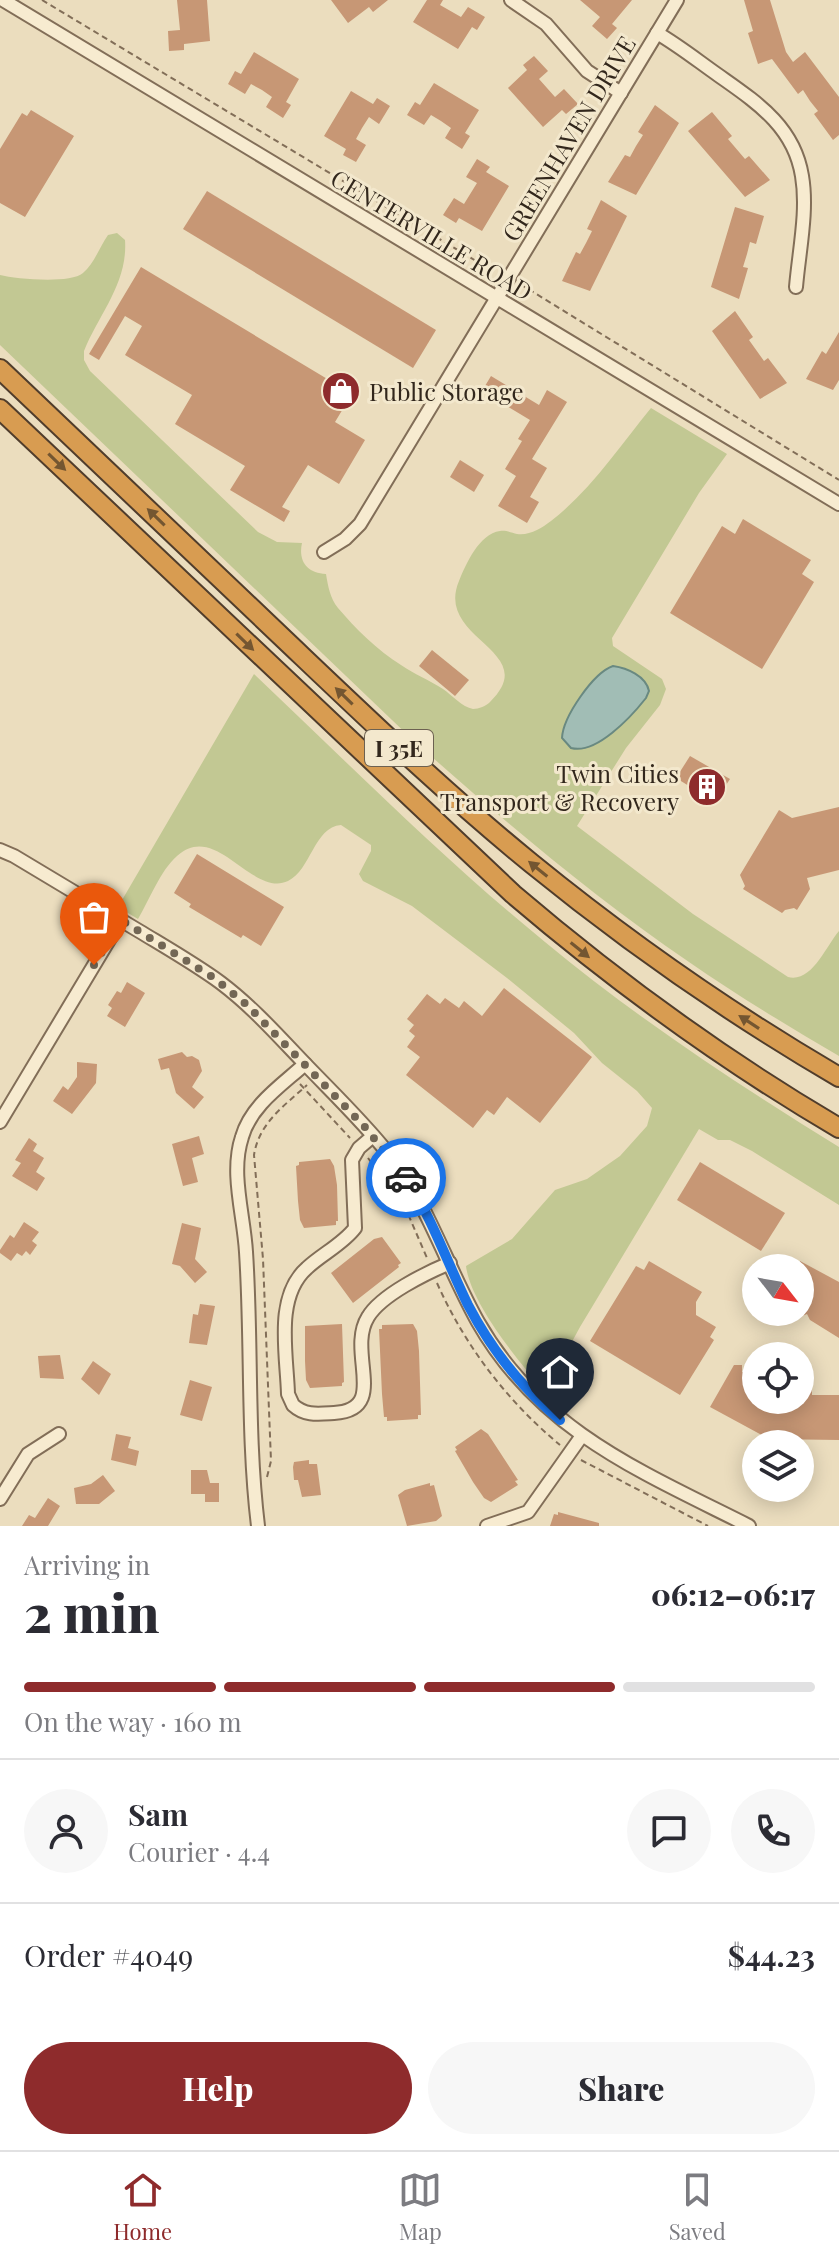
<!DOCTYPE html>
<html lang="en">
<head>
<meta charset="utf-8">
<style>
  body { margin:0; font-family:"Playfair Display",serif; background:#f7f7f7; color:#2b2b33; height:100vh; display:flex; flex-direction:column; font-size:30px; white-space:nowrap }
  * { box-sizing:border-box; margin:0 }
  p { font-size:26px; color:#7c7c81 }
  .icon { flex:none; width:44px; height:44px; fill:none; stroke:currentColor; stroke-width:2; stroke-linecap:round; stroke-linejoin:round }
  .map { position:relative; height:1526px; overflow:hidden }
  .side { display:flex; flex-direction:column; background:#fff; flex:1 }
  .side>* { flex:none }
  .needle { width:52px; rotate:121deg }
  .controls { position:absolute; left:742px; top:1254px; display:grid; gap:16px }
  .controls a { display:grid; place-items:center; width:72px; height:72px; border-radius:50%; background:#fff; box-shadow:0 4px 20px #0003; font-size:40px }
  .pin { position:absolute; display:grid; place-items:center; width:68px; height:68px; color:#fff; margin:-82px -34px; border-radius:50% 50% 50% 0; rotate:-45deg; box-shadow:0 0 8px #0007 }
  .pin .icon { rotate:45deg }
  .courier { position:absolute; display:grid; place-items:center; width:80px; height:80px; margin:-40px; border:6px solid #1a73e8; border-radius:50%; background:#fff; color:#222; box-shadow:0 2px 10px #0007 }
  .overview em { font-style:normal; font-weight:800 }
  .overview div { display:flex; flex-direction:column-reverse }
  .overview { display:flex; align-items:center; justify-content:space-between; height:136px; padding:0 24px }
  h1 { font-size:52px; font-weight:800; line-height:60px }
  .bar { display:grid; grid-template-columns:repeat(4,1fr); gap:12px 8px; align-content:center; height:96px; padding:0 24px }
  .bar i { height:10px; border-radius:6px; background:#e1e1e2 }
  .bar .active { background:#8e2b2c }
  .bar p { grid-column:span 4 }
  .line { display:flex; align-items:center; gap:20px; padding:0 24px; border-top:2px solid #e1e1e2 }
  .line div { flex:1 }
  .round { display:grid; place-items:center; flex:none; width:84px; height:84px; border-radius:42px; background:#f7f7f7 }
  .action { display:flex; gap:16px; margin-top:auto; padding:16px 24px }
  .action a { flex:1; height:92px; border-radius:48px; background:#8e2b2c; color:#fff; font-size:32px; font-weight:800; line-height:92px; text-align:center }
  .action a+a { background:#f7f7f7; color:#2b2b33 }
  .menu { display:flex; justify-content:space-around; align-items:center; height:112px; border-top:2px solid #e1e1e2; background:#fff; font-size:22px; color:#7c7c81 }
  .menu a { display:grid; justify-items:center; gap:4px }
  .menu .active { color:#8e2b2c }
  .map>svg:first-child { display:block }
  .green { fill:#c2c893 }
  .water { fill:#a1bdb5; stroke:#698981; stroke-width:2 }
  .building { fill:#c79775 }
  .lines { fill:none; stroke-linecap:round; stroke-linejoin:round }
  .minor-casing { stroke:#826e58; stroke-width:16 }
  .highway-casing { stroke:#503d2c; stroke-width:22 }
  .path { stroke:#826e58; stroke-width:2; stroke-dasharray:6 4; stroke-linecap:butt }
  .minor { stroke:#f7ebd0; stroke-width:12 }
  .highway { stroke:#d89c51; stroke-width:18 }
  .oneway { fill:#745631 }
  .done { stroke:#736755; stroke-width:8; stroke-dasharray:0 14.4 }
  .route { stroke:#1a73e8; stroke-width:10 }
  .labels { text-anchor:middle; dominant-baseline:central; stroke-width:6; stroke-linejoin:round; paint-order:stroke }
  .shield { fill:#f3e8cd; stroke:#6c6151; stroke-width:2 }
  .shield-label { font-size:22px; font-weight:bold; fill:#32271c }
  .street-label { font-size:24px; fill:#32271c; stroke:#f3e8cd }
  .poi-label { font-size:24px; fill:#32271c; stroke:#f3e8cd; text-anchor:start }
</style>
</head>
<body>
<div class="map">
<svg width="839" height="1526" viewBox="0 0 839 1526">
  <rect width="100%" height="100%" fill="#ebddbe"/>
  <g class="green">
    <path d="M117,233l8,7c3,43 -26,74 -41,111v9l6,11 168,161 19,10 25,1c-4,18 5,30 24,31 2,12 4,24 12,34 17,20 40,43 63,57 13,9 28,15 42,24 9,6 19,18 30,20 6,0 13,-3 17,-7 53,-52 -56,-62 -31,-121 7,-17 20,-47 41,-50 6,-1 12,2 17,3 12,2 25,-6 34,-13 39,-30 69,-75 100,-113l76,46 -28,39 -87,145 1,8 49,33 4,10 -6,16 -34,43 -49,78 116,88 95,63c24,6 38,-31 51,-46v125c-51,-30 -101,-60 -150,-94 -97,-66 -186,-142 -274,-220l-415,-397v-70c16,4 70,9 83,-2 11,-9 17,-27 25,-38z"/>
    <path d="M254,674c96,91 189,185 291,268 93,77 192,142 294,205v58l-87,-54 -22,-11h-12l-19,-11 -119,198 -24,44 -10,11 -12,-3c-22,-26 -64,-79 -68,-113l46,-27 43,-49 32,-11 33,-23 27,-30 5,-18 -15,-17 -35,-28 -28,-30 -67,-55 -95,-72 -49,-25 -4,-7 12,-23v-6l-30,-20c-27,2 -30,45 -53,56 -36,17 -72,-61 -111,-25 -17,15 -27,43 -39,63l-20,-12z"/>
  </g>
  <path class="water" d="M613,666c14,2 33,10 36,25l-3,7c-15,19 -50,57 -75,50l-9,-10c1,-21 31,-65 51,-72z"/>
  <g class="building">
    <polygon points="177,0 207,0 210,41 184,44 184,50 169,51 168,31 180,30"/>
    <polygon points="331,0 388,0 373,12 369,7 348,23"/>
    <polygon points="427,0 443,0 440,5 461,17 468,7 485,17 477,30 472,27 458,49 413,22"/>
    <polygon points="580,0 632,0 612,24 617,28 607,39 592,26 600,17"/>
    <polygon points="744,0 770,0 786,52 793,62 805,52 839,97 839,135 833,140 814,114 818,111 810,101 803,90 798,94 772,59 758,64 748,33 753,31"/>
    <polygon points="254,52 299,79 286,102 291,105 283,118 266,107 272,97 262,90 251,84 245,94 228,84 235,71 241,74"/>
    <polygon points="534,56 548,71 539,79 555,97 564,89 578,104 566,114 562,110 543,127 508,88 527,70 523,65"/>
    <polygon points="434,83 479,110 465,133 470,136 462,149 445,138 451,128 441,121 431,115 424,125 407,115 415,102 420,105"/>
    <polygon points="351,91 373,104 377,98 390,106 379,124 369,117 362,128 356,139 366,145 356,162 343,155 346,149 324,136"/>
    <polygon points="655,105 679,123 636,195 608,182 625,155 630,157 636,146 643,135 638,132"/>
    <polygon points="31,110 74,136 25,217 0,203 0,149 22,113 27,116"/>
    <polygon points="712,112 732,136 728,139 745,159 749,156 770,180 745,197 688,131"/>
    <polygon points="477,159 490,167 486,172 509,186 482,231 459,218 456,223 443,215 454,198 464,204 477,183 466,177"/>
    <polygon points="207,191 436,330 413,368 183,229"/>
    <polygon points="601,200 627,216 590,291 562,281 576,252 580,254 586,243 592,231 587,229"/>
    <polygon points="735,207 764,216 756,244 750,242 747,254 743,267 748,268 739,299 711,287"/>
    <polygon points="141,267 334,383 340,374 358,384 335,422 365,440 339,484 308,465 282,507 290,511 284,522 230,490 245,466 175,424 192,395 125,355 142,326 125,316 99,360 89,354"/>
    <polygon points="735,311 753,337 749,340 764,361 768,358 787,383 760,399 712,331"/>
    <polygon points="839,332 839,380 833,390 806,379 822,351 826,354"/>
    <polygon points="491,376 539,405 547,390 567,402 532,459 547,468 530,497 539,502 527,523 498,506 516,476 505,469 522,441 518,439 530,420 482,391"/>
    <polygon points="460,460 484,475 474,492 450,477"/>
    <polygon points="743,519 811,560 802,574 814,582 762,669 670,613 722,526 735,534"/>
    <polygon points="432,650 469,680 455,696 419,666"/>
    <polygon points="690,756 730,779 715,802 676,778"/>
    <polygon points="839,807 839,870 807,878 810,889 797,910 794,908 785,910 782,913 743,889 745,886 740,875 779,810 792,818"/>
    <polygon points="197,854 284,907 261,946 243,935 241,938 189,907 191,904 174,893"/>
    <polygon points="127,982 145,993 125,1027 107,1016 112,1008 108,1005 117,991 121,993"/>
    <polygon points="504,988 592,1057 540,1123 507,1097 494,1115 487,1110 473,1128 406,1075 420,1057 407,1047 415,1036 409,1031 414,1025 407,1019 427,994 440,1004 445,998 459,1008 464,1001 482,1016"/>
    <polygon points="182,1052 187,1057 192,1056 199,1060 202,1071 192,1087 204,1097 194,1109 176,1093 169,1068 161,1070 158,1059"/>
    <polygon points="77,1062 97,1064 96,1083 72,1114 53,1101 63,1086 68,1090 77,1077"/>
    <polygon points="199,1136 204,1154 192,1158 198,1182 183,1186 172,1144"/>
    <polygon points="29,1138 37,1144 33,1151 44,1158 36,1172 45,1178 37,1191 12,1176 21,1163 15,1160"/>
    <polygon points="330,1159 334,1166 337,1185 338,1221 336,1221 336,1225 304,1228 300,1220 298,1201 296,1166 299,1165 299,1162"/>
    <polygon points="700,1162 785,1213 761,1251 677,1200"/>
    <polygon points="24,1222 39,1232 32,1241 37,1245 30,1255 26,1251 22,1256 17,1253 11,1261 0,1253 0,1250 10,1235 14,1238"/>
    <polygon points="182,1223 201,1228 195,1259 207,1272 195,1283 180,1266 172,1264"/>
    <polygon points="382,1237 401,1263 398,1265 399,1267 353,1303 331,1273 374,1239"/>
    <polygon points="649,1261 702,1292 696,1302 696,1315 716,1327 710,1337 714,1340 680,1395 590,1341 636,1266 644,1270"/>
    <polygon points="800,1261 839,1282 839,1338 810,1320 807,1314 800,1317"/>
    <polygon points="200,1304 215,1306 207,1345 189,1343 193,1314 198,1315"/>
    <polygon points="342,1324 344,1382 342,1383 342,1386 310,1388 306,1380 305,1361 305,1326"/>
    <polygon points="413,1324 417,1331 419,1351 421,1415 418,1415 418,1419 387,1421 387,1417 384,1417 382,1394 379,1329 382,1329 382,1325"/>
    <polygon points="60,1355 64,1379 40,1378 38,1356"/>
    <polygon points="93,1361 111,1374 99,1395 81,1379"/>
    <polygon points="734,1365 742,1365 742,1372 756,1373 756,1400 800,1400 800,1387 812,1387 812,1395 839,1395 839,1440 769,1439 710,1407"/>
    <polygon points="190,1380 212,1387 202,1421 180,1415"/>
    <polygon points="481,1429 488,1434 518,1480 515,1481 518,1485 491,1502 484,1498 473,1482 455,1451 457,1450 455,1447"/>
    <polygon points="116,1434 131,1437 128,1448 139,1451 136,1466 111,1460"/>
    <polygon points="309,1460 309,1464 317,1464 321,1495 302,1497 298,1480 294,1480 293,1467 294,1462"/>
    <polygon points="191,1470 207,1470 210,1483 219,1483 219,1502 205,1502 205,1494 191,1494"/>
    <polygon points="103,1475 115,1491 99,1504 76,1504 74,1488 91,1484"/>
    <polygon points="430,1483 430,1486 434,1485 442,1516 436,1521 407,1526 398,1495 405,1490"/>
    <polygon points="48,1498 60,1506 48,1526 22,1526 29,1515 35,1518"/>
    <polygon points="558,1512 599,1523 599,1526 550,1526 554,1514 558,1515"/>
  </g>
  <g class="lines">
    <defs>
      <g id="minor">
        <polyline points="3,0 839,504"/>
        <polyline points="511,0 546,24 587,71 621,93"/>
        <path d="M657,33c21,12 41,28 61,42 38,27 76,51 84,101 6,35 -3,75 -6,111"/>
        <polyline points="324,552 345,539 360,524 677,0"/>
        <path d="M0,850l14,6c42,25 84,50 125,75 28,17 56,33 82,52 33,25 59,55 87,84 27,28 55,55 79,85 41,51 59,113 91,170 62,109 164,150 271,204"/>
        <polyline points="0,1122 121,920"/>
        <path d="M373,1136l-14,12 -7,12 3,68c-12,16 -33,26 -48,40 -33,29 -20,87 -19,126l5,11c12,11 25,9 41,8 56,-3 12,-61 34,-96 13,-22 58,-44 82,-54"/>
        <polyline points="0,1499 28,1454 59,1434"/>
        <path d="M258,1526c-11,-91 -6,-183 -12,-274 -2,-37 -16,-79 -4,-115 9,-32 40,-52 63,-73"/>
        <polyline points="487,1526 528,1512 581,1437"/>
      </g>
      <g id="highway">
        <path d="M0,369c95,90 190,181 285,271 80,76 160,153 246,223 97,79 200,151 308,214"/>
        <path d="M0,409l513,485c102,87 210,166 326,234"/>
      </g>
    </defs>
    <use href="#minor" class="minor-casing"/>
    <use href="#highway" class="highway-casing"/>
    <g class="path">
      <polyline points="42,0 496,273"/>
      <polyline points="520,284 839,480"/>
      <polyline points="300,1084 350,1138"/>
      <polyline points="368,1158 405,1207 427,1258"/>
      <path d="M437,1283c28,63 70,118 123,162"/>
      <polyline points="581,1460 708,1526"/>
      <path d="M267,1477l4,-16 -8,-202 -9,-104c5,-32 30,-49 53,-70"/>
    </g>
    <use href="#minor" class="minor"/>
    <use href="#highway" class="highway"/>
  </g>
  <defs><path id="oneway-solid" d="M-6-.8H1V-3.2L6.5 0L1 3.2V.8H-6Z" transform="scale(2)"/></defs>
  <g class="oneway">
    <use href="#oneway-solid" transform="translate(57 462) rotate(44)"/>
    <use href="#oneway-solid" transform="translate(156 517) rotate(-136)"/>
    <use href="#oneway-solid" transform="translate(245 642) rotate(44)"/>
    <use href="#oneway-solid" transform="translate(344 696) rotate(-136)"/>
    <use href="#oneway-solid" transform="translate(538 869) rotate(-141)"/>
    <use href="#oneway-solid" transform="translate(580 950) rotate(39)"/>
    <use href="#oneway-solid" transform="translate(749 1022) rotate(-147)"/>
  </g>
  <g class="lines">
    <polyline class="done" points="94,965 121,920 214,978 247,1005 364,1126 406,1178"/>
    <path class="route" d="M406,1178c26,40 41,84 62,127 23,44 54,83 92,115"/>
  </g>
  <defs>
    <symbol id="shop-disc" viewBox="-11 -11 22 22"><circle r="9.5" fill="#8e2b2c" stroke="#f3e8cd"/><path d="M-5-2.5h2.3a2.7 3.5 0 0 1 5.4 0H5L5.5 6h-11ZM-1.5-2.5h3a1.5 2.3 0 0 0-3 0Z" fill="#fff"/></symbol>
    <symbol id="building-disc" viewBox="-11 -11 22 22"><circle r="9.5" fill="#8e2b2c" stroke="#f3e8cd"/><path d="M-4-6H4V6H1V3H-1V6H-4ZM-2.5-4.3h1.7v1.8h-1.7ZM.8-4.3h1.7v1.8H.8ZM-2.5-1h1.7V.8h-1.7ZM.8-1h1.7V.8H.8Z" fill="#fff"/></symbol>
  </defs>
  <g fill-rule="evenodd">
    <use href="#shop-disc" x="319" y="369" width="44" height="44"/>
    <use href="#building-disc" x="685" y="765" width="44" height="44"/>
  </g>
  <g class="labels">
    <rect class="shield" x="365" y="730" width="68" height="36" rx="6"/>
    <g class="shield-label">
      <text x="399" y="748">I 35E</text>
    </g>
    <g class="street-label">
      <text transform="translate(568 138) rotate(-59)">GREENHAVEN DRIVE</text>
      <text transform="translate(432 234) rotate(31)">CENTERVILLE ROAD</text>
    </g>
    <g class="poi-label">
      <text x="369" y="391">Public Storage</text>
      <text x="679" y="773" text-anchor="end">Twin Cities<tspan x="679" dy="28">Transport &amp; Recovery</tspan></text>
    </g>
  </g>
</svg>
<div class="controls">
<a><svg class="needle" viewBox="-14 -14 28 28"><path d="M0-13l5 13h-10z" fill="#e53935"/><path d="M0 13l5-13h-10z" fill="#7c7c81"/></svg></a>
<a><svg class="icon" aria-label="locate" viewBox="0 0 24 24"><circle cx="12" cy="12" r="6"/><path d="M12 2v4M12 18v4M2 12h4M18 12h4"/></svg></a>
<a><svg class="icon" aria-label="layers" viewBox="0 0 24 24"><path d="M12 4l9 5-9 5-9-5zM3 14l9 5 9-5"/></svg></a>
</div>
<div class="pin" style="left:94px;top:965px;background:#ea580c"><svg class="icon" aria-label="bag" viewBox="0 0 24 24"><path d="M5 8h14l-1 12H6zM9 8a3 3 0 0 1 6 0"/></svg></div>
<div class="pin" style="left:560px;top:1420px;background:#1f2937"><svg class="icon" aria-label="home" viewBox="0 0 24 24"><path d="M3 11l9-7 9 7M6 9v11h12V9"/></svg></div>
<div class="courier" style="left:406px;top:1178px"><svg class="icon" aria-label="car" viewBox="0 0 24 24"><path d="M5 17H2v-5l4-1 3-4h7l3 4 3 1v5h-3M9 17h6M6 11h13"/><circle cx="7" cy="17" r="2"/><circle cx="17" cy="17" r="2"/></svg></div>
</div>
<section class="side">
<div class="overview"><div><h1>2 min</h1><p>Arriving in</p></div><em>06:12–06:17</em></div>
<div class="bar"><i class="active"></i><i class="active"></i><i class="active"></i><i></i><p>On the way · 160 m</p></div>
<div class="line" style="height:144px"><a class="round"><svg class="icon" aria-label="person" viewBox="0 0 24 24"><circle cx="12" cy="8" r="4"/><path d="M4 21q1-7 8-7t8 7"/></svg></a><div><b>Sam</b><p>Courier · 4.4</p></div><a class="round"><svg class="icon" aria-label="chat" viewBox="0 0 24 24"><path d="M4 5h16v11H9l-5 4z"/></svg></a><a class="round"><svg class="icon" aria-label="phone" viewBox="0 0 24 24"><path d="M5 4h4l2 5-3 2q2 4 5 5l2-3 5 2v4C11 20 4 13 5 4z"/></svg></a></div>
<div class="line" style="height:104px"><div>Order #4049</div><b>$44.23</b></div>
<div class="action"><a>Help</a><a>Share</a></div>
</section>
<nav class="menu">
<a class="active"><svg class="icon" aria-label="home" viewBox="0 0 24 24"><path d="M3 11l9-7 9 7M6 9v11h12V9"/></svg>Home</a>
<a><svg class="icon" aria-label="map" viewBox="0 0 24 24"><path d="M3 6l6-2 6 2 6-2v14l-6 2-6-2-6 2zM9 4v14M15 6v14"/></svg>Map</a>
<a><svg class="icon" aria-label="saved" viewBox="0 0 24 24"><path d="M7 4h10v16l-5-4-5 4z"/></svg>Saved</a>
</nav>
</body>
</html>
